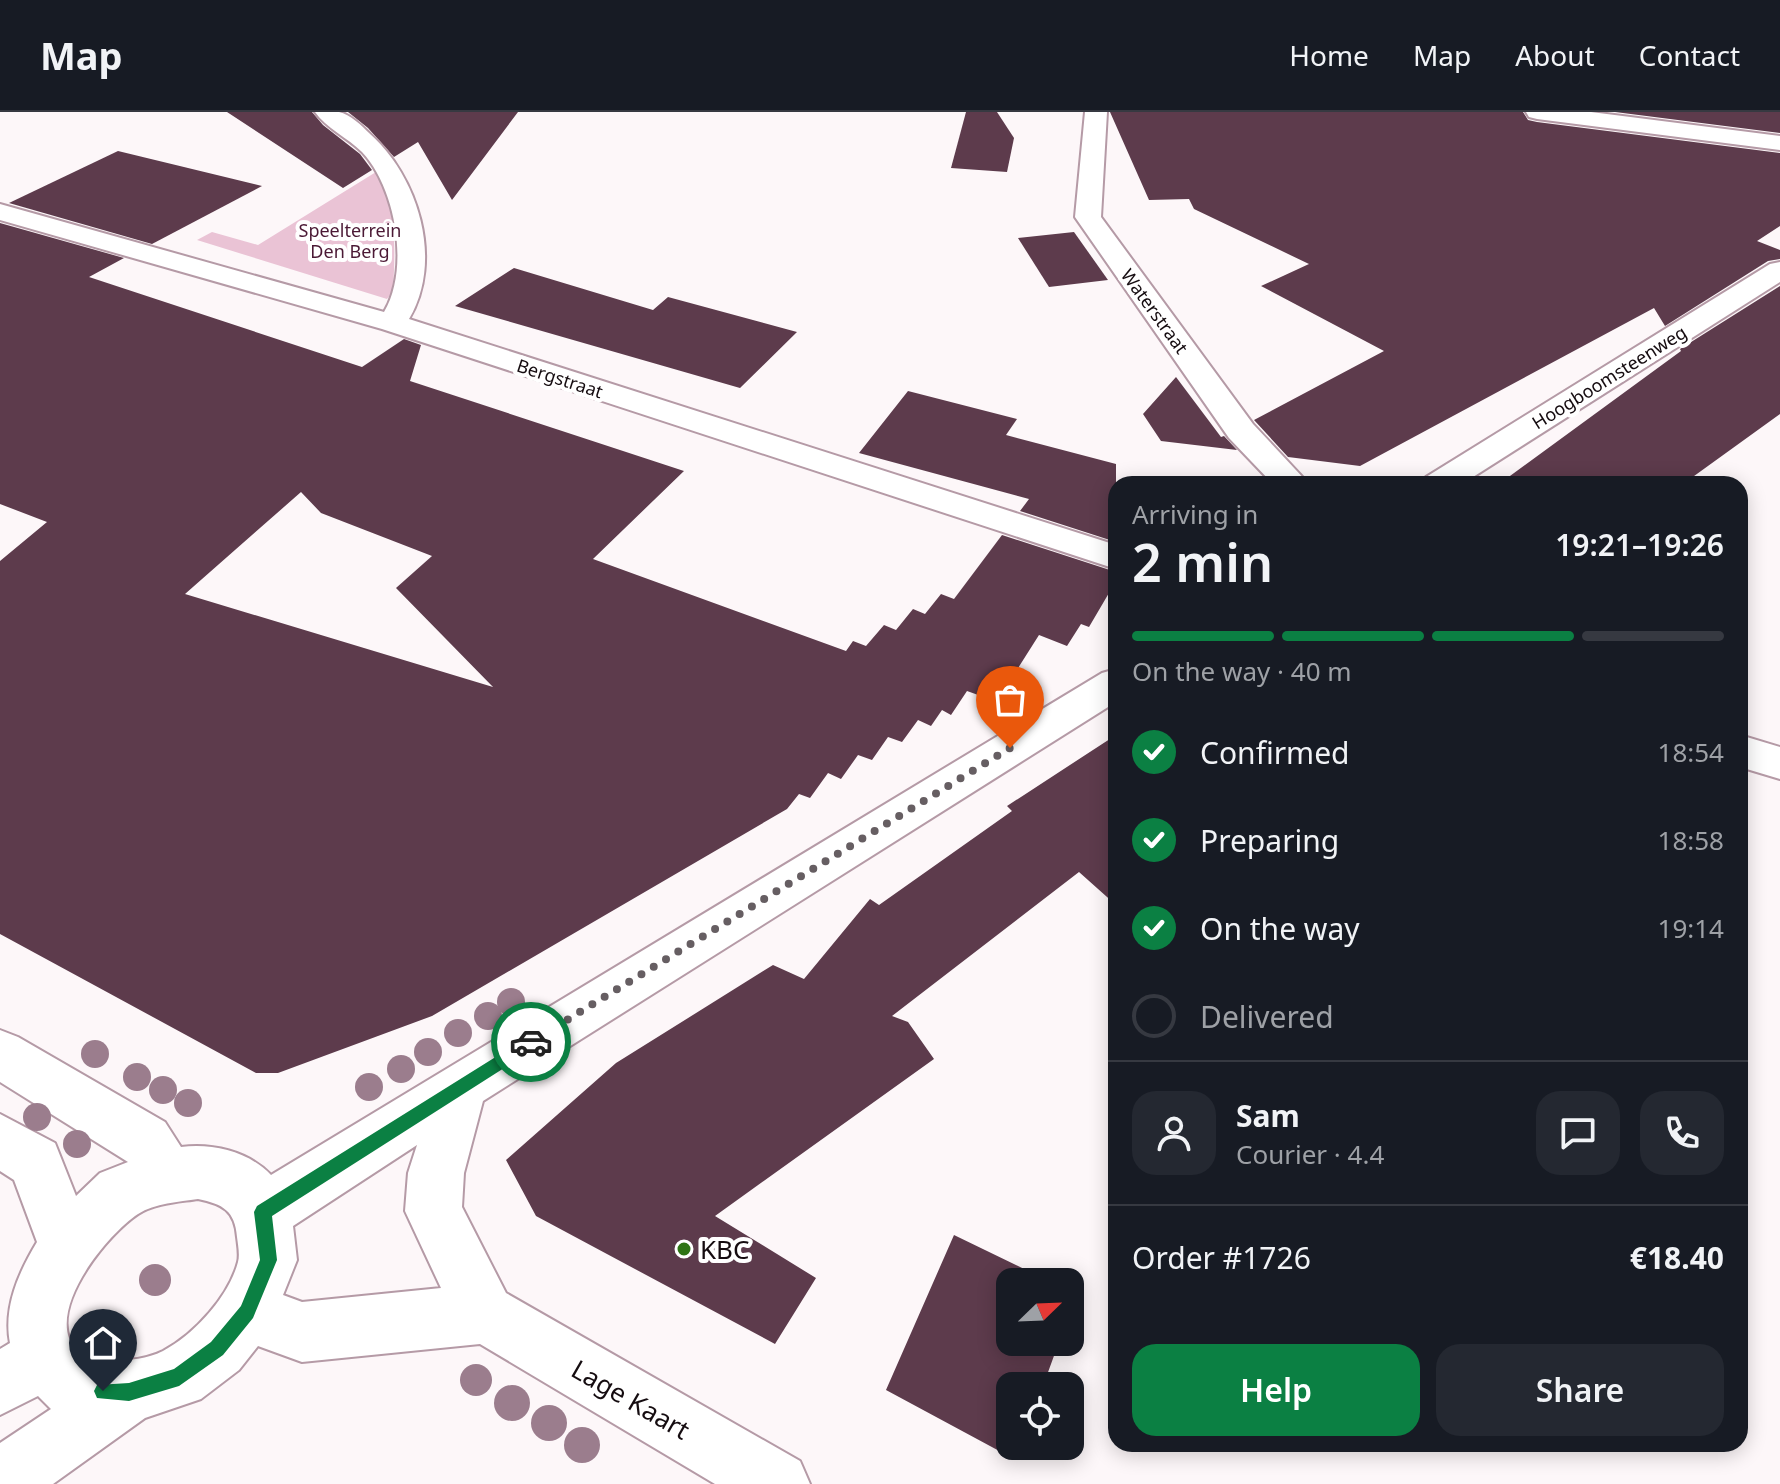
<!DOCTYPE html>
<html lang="en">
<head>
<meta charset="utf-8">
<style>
  body { margin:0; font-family:"Noto Sans",sans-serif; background:#242831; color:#f1f3f6; height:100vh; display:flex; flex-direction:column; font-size:30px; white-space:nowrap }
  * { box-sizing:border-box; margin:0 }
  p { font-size:26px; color:#9ea1a6 }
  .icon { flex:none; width:44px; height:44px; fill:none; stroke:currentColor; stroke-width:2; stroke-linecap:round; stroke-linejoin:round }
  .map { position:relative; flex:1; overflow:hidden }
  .side { position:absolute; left:1108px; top:364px; width:640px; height:976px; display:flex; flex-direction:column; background:#171b24; border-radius:24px; box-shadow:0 4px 20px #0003 }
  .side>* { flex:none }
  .needle { width:52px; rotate:67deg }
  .fabs { position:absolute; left:996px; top:1156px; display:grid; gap:16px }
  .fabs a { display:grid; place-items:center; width:88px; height:88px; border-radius:16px; background:#171b24; box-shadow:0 4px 20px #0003; font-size:40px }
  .pin { position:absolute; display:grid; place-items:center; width:68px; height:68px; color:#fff; margin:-82px -34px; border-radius:50% 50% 50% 0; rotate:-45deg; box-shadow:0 0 8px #0007 }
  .pin .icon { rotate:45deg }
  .courier { position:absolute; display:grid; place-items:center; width:80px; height:80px; margin:-40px; border:6px solid #0b8043; border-radius:50%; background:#fff; color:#222; box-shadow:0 2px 10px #0007 }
  .summary em { font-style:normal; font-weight:600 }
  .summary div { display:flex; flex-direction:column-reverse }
  .summary { display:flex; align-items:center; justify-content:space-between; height:136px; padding:0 24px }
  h1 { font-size:52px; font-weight:600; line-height:60px }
  .bar { display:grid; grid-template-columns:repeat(4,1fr); gap:12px 8px; align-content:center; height:96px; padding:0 24px }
  .bar i { height:10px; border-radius:6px; background:#363941 }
  .bar .on { background:#0b8043 }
  .bar p { grid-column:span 4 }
  .line { display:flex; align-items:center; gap:20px; padding:0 24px; border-top:2px solid #363941 }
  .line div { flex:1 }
  .round { display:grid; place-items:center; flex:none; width:84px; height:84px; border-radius:24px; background:#242831 }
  ol { padding:0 24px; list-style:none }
  li { display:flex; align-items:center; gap:24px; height:88px }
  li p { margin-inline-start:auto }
  li .icon { padding:8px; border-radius:50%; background:#0b8043; color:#fff; stroke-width:4 }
  li:last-child { color:#9ea1a6 }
  li i { width:44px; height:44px; border:4px solid #363941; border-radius:50% }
  .primary-button { display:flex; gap:16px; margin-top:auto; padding:16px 24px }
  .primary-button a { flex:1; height:92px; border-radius:24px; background:#0b8043; color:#fff; font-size:32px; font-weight:600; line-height:92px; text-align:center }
  .primary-button a+a { background:#242831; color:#f1f3f6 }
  header { display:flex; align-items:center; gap:48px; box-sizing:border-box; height:112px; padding:0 40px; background:#171b24; border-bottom:2px solid #363941 }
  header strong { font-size:38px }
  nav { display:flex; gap:44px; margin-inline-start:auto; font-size:28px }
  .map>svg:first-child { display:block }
  .green { fill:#eac3d5 }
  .building { fill:#5d3b4c; fill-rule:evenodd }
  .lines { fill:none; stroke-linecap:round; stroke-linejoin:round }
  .minor-casing { stroke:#b59aa6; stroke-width:4 }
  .minor { fill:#fff; fill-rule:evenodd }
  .tree { fill:#9b7d8d }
  .route { fill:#0b8043 }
  .done { stroke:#665e62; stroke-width:8; stroke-dasharray:0 14.4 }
  .poi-dot { fill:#2f7415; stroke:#fff; stroke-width:3 }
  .labels { text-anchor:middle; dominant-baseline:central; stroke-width:8; stroke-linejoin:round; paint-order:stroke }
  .far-park-label { font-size:18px; fill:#4b1935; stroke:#fff }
  .far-street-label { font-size:18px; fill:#150c10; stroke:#fff }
  .near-poi-label { font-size:26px; fill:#150c10; stroke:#fff; text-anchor:start }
  .near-street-label { font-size:26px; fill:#150c10; stroke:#fff }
</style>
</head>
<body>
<header>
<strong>Map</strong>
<nav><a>Home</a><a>Map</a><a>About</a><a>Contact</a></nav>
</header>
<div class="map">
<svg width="1780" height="1372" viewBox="0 0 1780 1372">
  <rect width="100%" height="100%" fill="#fdf7f9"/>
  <path class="green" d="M376,60c22,36 19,79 17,120l-6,7 -190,-59 15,-8 46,13z"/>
  <g class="building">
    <polygon points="227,0 312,0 323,13 360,42 372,58 343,76"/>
    <polygon points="348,0 518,0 452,88 418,30 394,45 368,16"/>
    <polygon points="966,0 997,0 1014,26 1007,60 951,56"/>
    <polygon points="1110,0 1523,0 1528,8 1537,10 1780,41 1780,114 1757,129 1780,138 1780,147 1768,149 1665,214 1654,196 1360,354 1288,345 1254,308 1384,239 1261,174 1309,152 1194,97 1189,87 1149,88"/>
    <polygon points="1615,0 1780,0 1780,21"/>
    <polygon points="118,39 262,74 152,132 9,91"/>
    <path d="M0,111l124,35 -35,19 273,90 42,-28 17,6 -11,36 274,90 -91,88 253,92 7,-10 13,5 18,-21 12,5 17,-21 12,5 16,-20 13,5 48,-64 114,37v9l-27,46 -8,-3 -14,22 -28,-11 -28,44 -16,-5 -14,22 -14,-5 -16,24 -9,-5 -11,16 -13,-6 -16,22 -14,-5 -16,23 -14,-5 -17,24 -13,-6 -18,25 -11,-4 -12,15 -355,207 -154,57h-22l-256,-139v-373l47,-39 -47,-18zM301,380l20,21 111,43 -36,32 97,99 -308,-93z"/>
    <polygon points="1074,120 1108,168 1049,175 1018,126"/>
    <polygon points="514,156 653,198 668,185 797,220 740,276 455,194"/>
    <polygon points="1780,174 1780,302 1683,372 1499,372 1681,239 1680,237"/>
    <polygon points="1176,265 1221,325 1224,324 1237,338 1161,329 1143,302"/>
    <polygon points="908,279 1017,307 1006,323 1116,352 1116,430 1020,399 1029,387 859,341"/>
    <polygon points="1116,623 1116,793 1079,760 892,904 908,910 934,947 715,1104 816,1166 775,1232 536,1104 506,1048 616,951 773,853 804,867 870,787 879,793 1012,699 1007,694"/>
    <polygon points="954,1123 1051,1170 1010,1170 1010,1230 1059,1230 1043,1274 1010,1274 1010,1334 1021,1334 1016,1348 886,1278"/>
  </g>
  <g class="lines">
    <defs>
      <g id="minor">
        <path d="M315,0c7,0 17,0 24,0 11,2 23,14 30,21 49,43 75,127 40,186l707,226v24l-734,-240 -382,-109v-16l384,108c26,-43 12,-124 -22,-160 -14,-14 -36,-24 -47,-40z"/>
        <polygon points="1085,0 1107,0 1101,105 1253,312 1309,372 1273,372 1229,326 1075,105"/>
        <polygon points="1526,0 1591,0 1780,24 1780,38 1537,7 1529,5"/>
        <polygon points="1780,150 1780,170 1462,372 1421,372 1426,365 1770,152"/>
        <path d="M1116,557v33l-633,399 -19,72 -2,34 44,86 294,168 10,23h-95l-235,-140 -178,18 -44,-16 -19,24 -38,29 -56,19 -92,66h-53v-41l51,-34 -13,-13 -38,19v-66l10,-6c-7,-36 9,-71 27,-101l-23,-62 -14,-9v-57l55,29 21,53 24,-23 28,-11 -128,-80v-52l18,7 147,85 16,25c31,-4 67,4 90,28l831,-502zM417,1033l-9,28 -3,38 36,77 -139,14 -19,-7 14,-35 -4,-34zM198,1087c25,5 37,12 39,38 1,8 3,18 1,25 -9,34 -43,72 -75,89 -22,11 -48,10 -73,9 -7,-6 -17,-14 -21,-22 -14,-39 39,-104 69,-124 17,-11 41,-12 60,-15z"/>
        <polygon points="1740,623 1780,635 1780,667 1740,655"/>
      </g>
    </defs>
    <use href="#minor" class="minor-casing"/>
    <use href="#minor" class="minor"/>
  </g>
  <g class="tree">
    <circle cx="511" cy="890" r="14"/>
    <circle cx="488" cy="904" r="14"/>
    <circle cx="458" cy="921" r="14"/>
    <circle cx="428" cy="940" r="14"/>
    <circle cx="95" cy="942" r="14"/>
    <circle cx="401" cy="957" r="14"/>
    <circle cx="137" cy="965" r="14"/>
    <circle cx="369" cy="975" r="14"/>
    <circle cx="163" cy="978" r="14"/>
    <circle cx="188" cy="991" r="14"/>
    <circle cx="37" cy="1005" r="14"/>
    <circle cx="77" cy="1032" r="14"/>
    <circle cx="155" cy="1168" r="16"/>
    <circle cx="476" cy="1268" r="16"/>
    <circle cx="512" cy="1291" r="18"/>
    <circle cx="549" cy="1311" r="18"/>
    <circle cx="582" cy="1333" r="18"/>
  </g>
  <polygon class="route" points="531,923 537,925 537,935 272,1104 277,1148 253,1206 223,1243 179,1274 129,1289 97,1286 94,1279 97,1273 129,1271 174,1257 211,1230 241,1194 260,1148 254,1100 257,1094"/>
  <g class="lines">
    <polyline class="done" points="531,930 1010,636"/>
  </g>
  <circle class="poi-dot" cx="684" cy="1137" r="8"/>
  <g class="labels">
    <g class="far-park-label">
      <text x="350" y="118">Speelterrein<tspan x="350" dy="21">Den Berg</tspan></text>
    </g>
    <g class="far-street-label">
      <text transform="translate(1155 199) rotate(54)">Waterstraat</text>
      <text transform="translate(1609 265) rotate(-32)">Hoogboomsteenweg</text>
      <text transform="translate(560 266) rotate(18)">Bergstraat</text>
    </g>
    <g class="near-poi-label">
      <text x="700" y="1137">KBC</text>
    </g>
    <g class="near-street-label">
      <text transform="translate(631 1287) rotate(30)">Lage Kaart</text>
    </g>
  </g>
</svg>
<div class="fabs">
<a><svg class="needle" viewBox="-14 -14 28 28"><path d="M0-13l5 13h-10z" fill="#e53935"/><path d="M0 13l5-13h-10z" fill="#9ea1a6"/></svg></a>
<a><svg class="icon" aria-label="locate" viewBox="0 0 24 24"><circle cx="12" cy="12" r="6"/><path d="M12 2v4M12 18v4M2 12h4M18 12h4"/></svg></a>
</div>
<div class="pin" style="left:1010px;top:636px;background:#ea580c"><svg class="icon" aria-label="bag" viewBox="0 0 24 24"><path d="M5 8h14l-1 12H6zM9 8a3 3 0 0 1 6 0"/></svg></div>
<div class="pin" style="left:103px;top:1279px;background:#1f2937"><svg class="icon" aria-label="home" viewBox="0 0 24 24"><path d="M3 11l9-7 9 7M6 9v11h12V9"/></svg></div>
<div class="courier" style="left:531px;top:930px"><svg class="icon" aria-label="car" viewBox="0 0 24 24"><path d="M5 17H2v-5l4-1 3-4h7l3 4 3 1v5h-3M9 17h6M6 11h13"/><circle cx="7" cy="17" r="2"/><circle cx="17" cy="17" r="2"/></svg></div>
<section class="side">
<div class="summary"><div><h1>2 min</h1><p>Arriving in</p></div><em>19:21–19:26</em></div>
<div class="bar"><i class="on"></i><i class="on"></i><i class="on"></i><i></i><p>On the way · 40 m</p></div>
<ol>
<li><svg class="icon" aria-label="check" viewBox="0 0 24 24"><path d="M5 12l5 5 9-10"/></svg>Confirmed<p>18:54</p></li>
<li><svg class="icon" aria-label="check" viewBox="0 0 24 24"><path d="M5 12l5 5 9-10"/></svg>Preparing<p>18:58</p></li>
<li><svg class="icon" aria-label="check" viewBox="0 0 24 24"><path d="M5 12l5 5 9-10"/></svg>On the way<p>19:14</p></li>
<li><i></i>Delivered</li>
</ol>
<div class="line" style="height:144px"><a class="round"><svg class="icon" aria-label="person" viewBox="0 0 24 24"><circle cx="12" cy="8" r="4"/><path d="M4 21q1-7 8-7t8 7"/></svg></a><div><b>Sam</b><p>Courier · 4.4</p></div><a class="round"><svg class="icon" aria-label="chat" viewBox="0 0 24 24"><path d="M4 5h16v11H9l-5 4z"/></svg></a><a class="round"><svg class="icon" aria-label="phone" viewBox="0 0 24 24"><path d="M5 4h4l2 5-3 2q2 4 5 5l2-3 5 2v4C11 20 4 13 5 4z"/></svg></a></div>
<div class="line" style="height:104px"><div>Order #1726</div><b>€18.40</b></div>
<div class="primary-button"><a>Help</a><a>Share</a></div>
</section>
</div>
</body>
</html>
